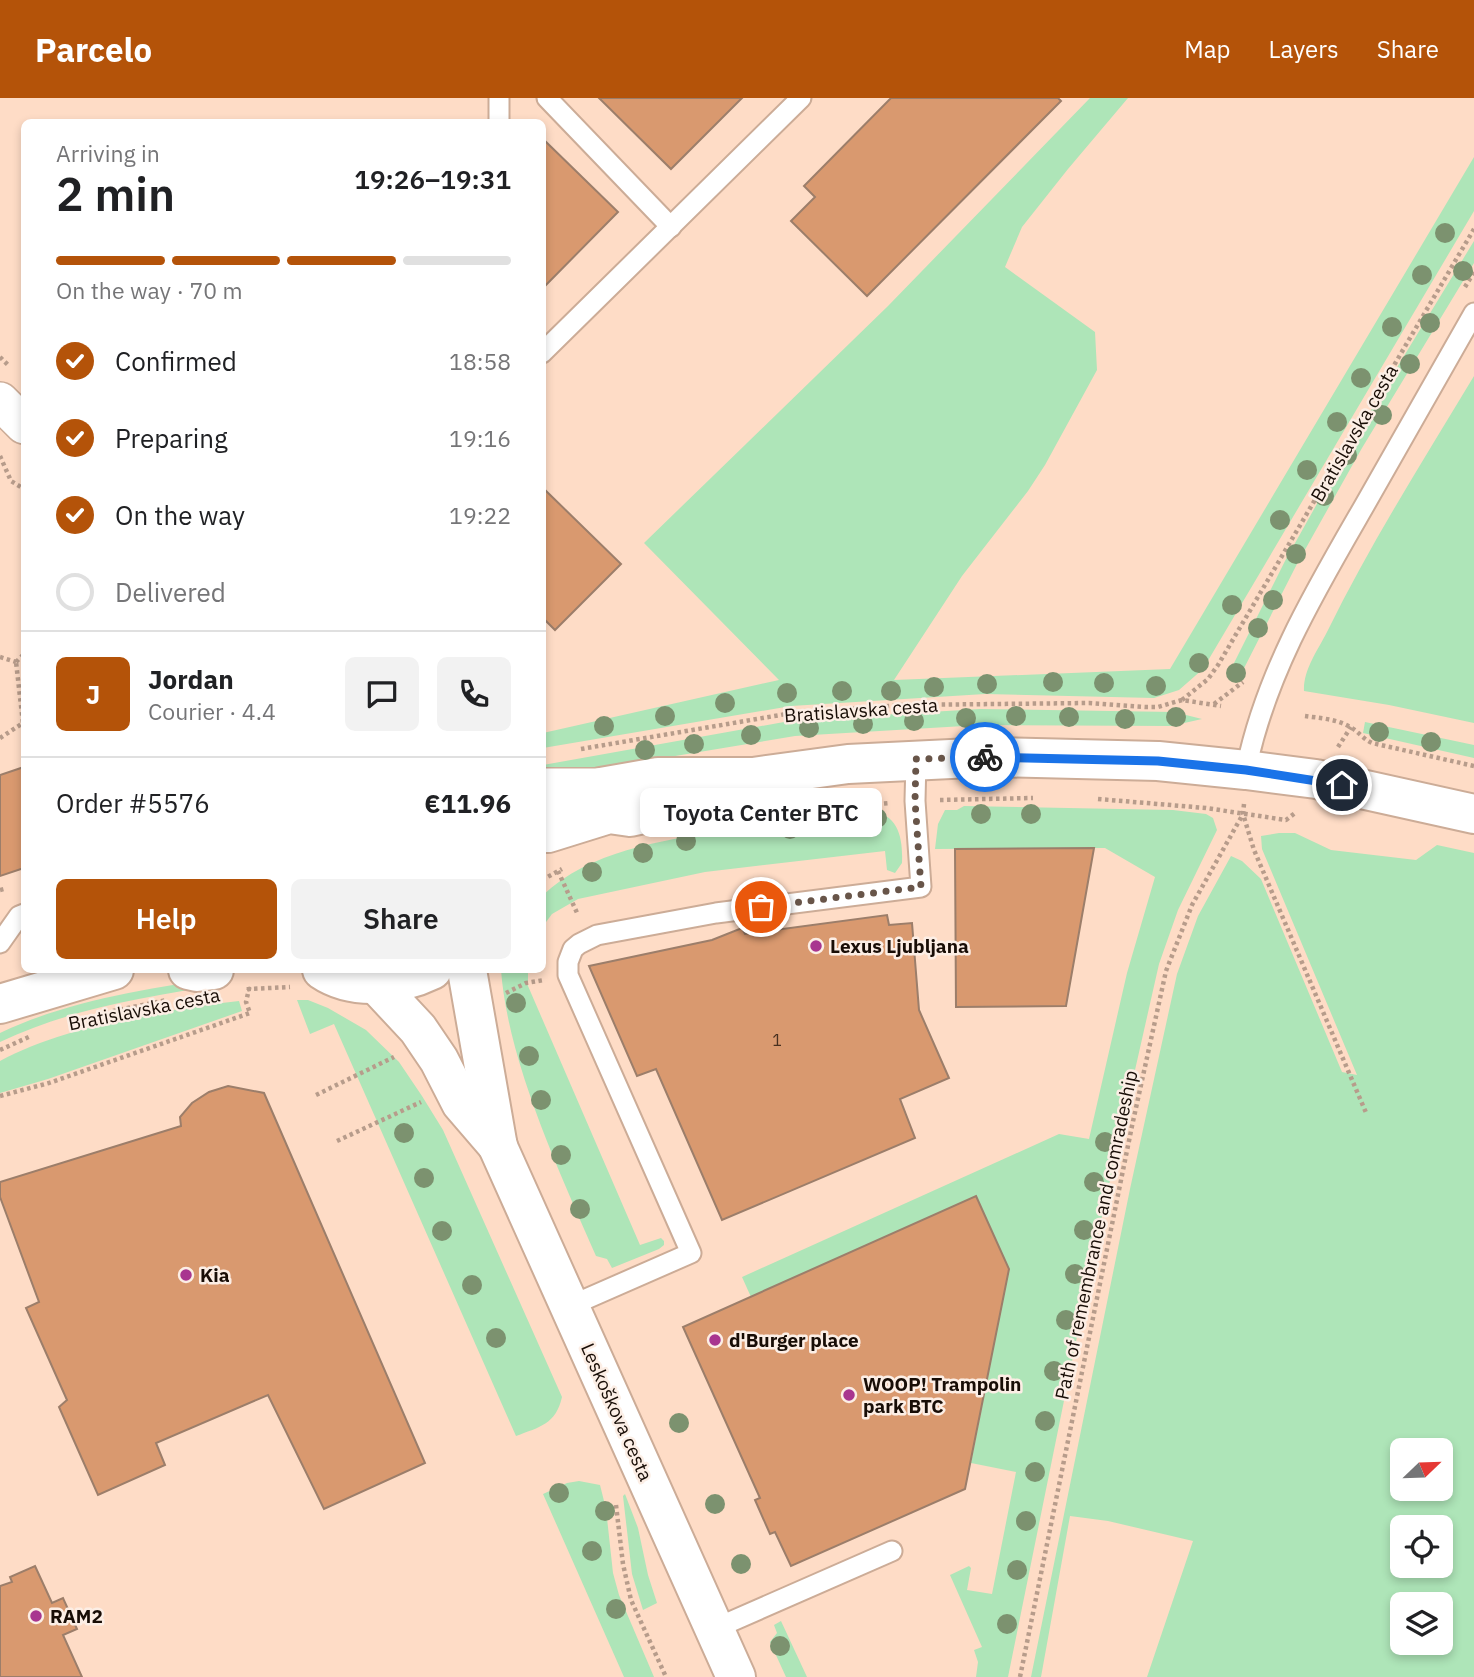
<!DOCTYPE html>
<html lang="en">
<head>
<meta charset="utf-8">
<style>
  body { margin:0; font-family:"IBM Plex Sans",sans-serif; background:#f2f2f2; color:#202124; height:100vh; display:flex; flex-direction:column; font-size:26px; white-space:nowrap }
  * { box-sizing:border-box; margin:0 }
  p { font-size:23px; color:#757577 }
  .icon { flex:none; width:38px; height:38px; fill:none; stroke:currentColor; stroke-width:2; stroke-linecap:round; stroke-linejoin:round }
  .map { position:relative; flex:1; overflow:hidden }
  .side { position:absolute; left:21px; top:21px; width:525px; height:854px; display:flex; flex-direction:column; background:#fff; border-radius:10px; box-shadow:0 4px 10px #0003 }
  .side>* { flex:none }
  .needle { width:46px; rotate:67deg }
  .buttons { position:absolute; left:1390px; top:1340px; display:grid; gap:14px }
  .buttons a { display:grid; place-items:center; width:63px; height:63px; border-radius:10px; background:#fff; box-shadow:0 4px 10px #0003; font-size:35px }
  .pin { position:absolute; display:grid; place-items:center; width:60px; height:60px; color:#fff; margin:-30px; border:4px solid #fff; border-radius:50%; box-shadow:0 2px 7px #0007 }
  .courier { position:absolute; display:grid; place-items:center; width:70px; height:70px; margin:-35px; border:5px solid #1a73e8; border-radius:50%; background:#fff; color:#222; box-shadow:0 2px 9px #0007 }
  .bubble { position:absolute; height:49px; border-radius:10px; background:#fff; box-shadow:0 4px 10px #0003; font-size:23px; font-weight:600; line-height:49px; text-align:center }
  .head em { font-style:normal; font-weight:600 }
  .head div { display:flex; flex-direction:column-reverse }
  .head { display:flex; align-items:center; justify-content:space-between; height:119px; padding:0 35px }
  h1 { font-size:46px; font-weight:600; line-height:52px }
  .bar { display:grid; grid-template-columns:repeat(4,1fr); gap:10px 7px; align-content:center; height:84px; padding:0 35px }
  .bar i { height:9px; border-radius:5px; background:#e0e0e0 }
  .bar .on { background:#b45309 }
  .bar p { grid-column:span 4 }
  .line { display:flex; align-items:center; gap:18px; padding:0 35px; border-top:2px solid #e0e0e0 }
  .line div { flex:1 }
  .round { display:grid; place-items:center; flex:none; width:74px; height:74px; border-radius:10px; background:#f2f2f2 }
  ol { padding:0 35px; list-style:none }
  li { display:flex; align-items:center; gap:21px; height:77px }
  li p { margin-inline-start:auto }
  li .icon { padding:7px; border-radius:50%; background:#b45309; color:#fff; stroke-width:4 }
  li:last-child { color:#757577 }
  li i { width:38px; height:38px; border:4px solid #e0e0e0; border-radius:50% }
  .button { display:flex; gap:14px; margin-top:auto; padding:14px 35px }
  .button a { flex:1; height:80px; border-radius:10px; background:#b45309; color:#fff; font-size:28px; font-weight:600; line-height:80px; text-align:center }
  .button a+a { background:#f2f2f2; color:#202124 }
  header { display:flex; align-items:center; gap:42px; box-sizing:border-box; height:98px; padding:0 35px; background:#b45309; color:#fff }
  header strong { font-size:33px }
  nav { display:flex; gap:38px; margin-inline-start:auto; font-size:24px }
  .map>svg:first-child { display:block }
  .green { fill:#aee5b8; fill-rule:evenodd }
  .building { fill:#d9996f; stroke:#9c7e6a; stroke-width:2 }
  .lines { fill:none; stroke-linecap:round; stroke-linejoin:round }
  .service-casing { stroke:#ccac97; stroke-width:23 }
  .minor-casing { stroke:#ccac97; stroke-width:40 }
  .tertiary-casing { stroke:#ccac97; stroke-width:42 }
  .path { stroke:#b79c8b; stroke-width:4.5; stroke-dasharray:3.5 3.5; stroke-linecap:butt }
  .service { stroke:#fff; stroke-width:19 }
  .minor { stroke:#fff; stroke-width:37 }
  .tertiary { stroke:#fff; stroke-width:38 }
  .tree { fill:#7c926f }
  .done { stroke:#685549; stroke-width:7; stroke-dasharray:0 12.6 }
  .route { stroke:#1a73e8; stroke-width:9 }
  .poi-dot { fill:#a8358f; stroke:#fceee5; stroke-width:2.5 }
  .labels { text-anchor:middle; dominant-baseline:central; stroke-width:5; stroke-linejoin:round; paint-order:stroke }
  .number-label { font-size:16px; fill:#483020 }
  .street-label { font-size:19px; fill:#180d06; stroke:#fceee5 }
  .poi-label { font-size:19px; font-weight:bold; fill:#180d06; stroke:#fceee5; text-anchor:start }
</style>
</head>
<body>
<header>
<strong>Parcelo</strong>
<nav><a>Map</a><a>Layers</a><a>Share</a></nav>
</header>
<div class="map">
<svg width="1474" height="1579" viewBox="0 0 1474 1579">
  <rect width="100%" height="100%" fill="#fedcc6"/>
  <g class="green">
    <polygon points="1090,0 1128,0 1068,71 1022,129 1005,169 1095,234 1097,272 1045,367 1028,393 962,478 894,582 1170,571 1474,59 1474,113 1203,571 1179,592 1154,600 985,596 791,608 543,650 543,635 779,582 644,445 888,208"/>
    <polygon points="1474,143 1474,165 1362,350 1297,466 1237,584 1227,579 1285,463 1351,345"/>
    <path d="M1474,278v347l-85,-18 -85,-14c-1,-21 14,-41 23,-59 43,-88 96,-171 147,-256z"/>
    <polygon points="980,611 1174,614 1202,621 1171,628 981,627 795,638 543,680 543,667 795,622"/>
    <polygon points="1365,624 1474,647 1474,660 1363,635"/>
    <polygon points="964,708 1173,712 1206,716 1213,720 1217,732 1178,812 1159,866 1097,1140 1008,1579 976,1579 978,1564 974,1552 982,1549 950,1477 969,1468 971,1470 967,1492 992,1496 1016,1374 971,1365 1009,1171 751,1199 742,1179 1059,1036 1089,1041 1127,875 1155,779 1105,750 935,751 938,726 945,712 957,712"/>
    <path d="M870,714c29,1 33,27 32,51l-7,10 -8,-3 -2,-19 -180,21 -127,27 -26,15 -9,12v-31c47,-44 117,-54 178,-64 50,-9 99,-16 149,-19z"/>
    <path d="M1279,735h16l36,17 85,10 21,-15 37,8v824h-327l46,-136 -85,-20 -38,-5 -29,161h-10l99,-488 47,-215 21,-58 33,-60 11,5 19,18 81,193 15,3 -95,-226 -1,-13zM1402,1353h38v38h-38zM1402,1430h38v38h-38zM1402,1507h38v38h-38z"/>
    <path d="M501,872h27v16l112,259 21,-7 3,3v4l-5,4 -47,19 -5,-9 -11,-3c-37,-85 -88,-194 -95,-286z"/>
    <path d="M223,879l-4,8c-74,12 -150,24 -219,57v-9c69,-33 148,-44 223,-56z"/>
    <path d="M297,902h11l20,8 38,22 33,32 23,34 21,34 119,267c-6,27 -22,30 -46,39l-182,-412 -24,10z"/>
    <path d="M239,903l3,10 -194,68 -48,14v-32c67,-36 164,-51 239,-60z"/>
    <polygon points="579,1383 600,1387 606,1411 613,1475 619,1497 654,1579 624,1579 543,1396 567,1385"/>
    <polygon points="625,1396 638,1430 648,1477 657,1505 643,1512 632,1476 623,1398"/>
    <polygon points="781,1523 807,1579 786,1579 770,1544 777,1535 774,1527"/>
  </g>
  <g class="building">
    <polygon points="599,0 742,0 671,71"/>
    <polygon points="891,0 1058,0 1061,3 867,198 791,123 815,99 804,88"/>
    <polygon points="542,40 618,114 542,191"/>
    <polygon points="542,389 621,466 555,532 542,519"/>
    <polygon points="24,669 24,770 0,778 0,677"/>
    <polygon points="1094,750 1066,908 956,909 955,751"/>
    <polygon points="887,817 889,827 912,825 919,912 949,980 900,1001 915,1040 722,1122 656,971 637,978 589,868 712,842 742,830 745,836"/>
    <polygon points="228,988 264,995 425,1365 324,1411 268,1297 156,1345 165,1367 98,1397 59,1309 67,1302 26,1210 39,1204 0,1099 0,1084 181,1028 180,1019 192,1005 209,994"/>
    <polygon points="976,1098 1009,1171 965,1391 791,1468 775,1434 770,1436 755,1402 760,1400 683,1229"/>
    <polygon points="35,1468 52,1505 63,1500 77,1531 63,1537 82,1579 0,1579 0,1488 12,1484 10,1479"/>
  </g>
  <g class="lines">
    <defs>
      <g id="service">
        <polyline points="499,0 499,24"/>
        <polyline points="547,0 671,129"/>
        <polyline points="542,255 801,0"/>
        <path d="M1246,672c19,-95 69,-179 117,-262 37,-65 74,-130 111,-195"/>
        <polyline points="0,845 19,818 24,816"/>
        <polyline points="570,1208 691,1155 568,877 568,864 573,851 579,846 597,837 716,815 921,789 915,703 916,661"/>
        <polyline points="714,1531 892,1453"/>
      </g>
      <g id="minor">
        <polyline points="0,303 24,327"/>
        <polyline points="542,689 600,689"/>
      </g>
      <g id="tertiary">
        <polyline points="542,713 601,689 658,679 753,679 848,666 992,659 1158,663 1246,672 1316,681 1474,716"/>
        <polyline points="548,735 609,716 630,719 698,704 738,685"/>
        <polyline points="188,872 197,874 214,872"/>
        <path d="M322,872c31,21 77,16 110,0"/>
        <polyline points="467,872 498,1049 736,1579"/>
        <polyline points="376,886 418,931 439,962 461,1005 498,1048"/>
        <polyline points="0,906 114,872"/>
      </g>
    </defs>
    <use href="#service" class="service-casing"/>
    <use href="#minor" class="minor-casing"/>
    <use href="#tertiary" class="tertiary-casing"/>
    <g class="path">
      <polyline points="1465,189 1474,174"/>
      <polyline points="0,259 9,268"/>
      <polyline points="0,358 11,383 24,391"/>
      <polyline points="0,559 16,564"/>
      <polyline points="16,564 24,556"/>
      <polyline points="1182,602 1208,581 1218,567 1474,131"/>
      <polyline points="1214,606 1243,584"/>
      <path d="M1305,618c14,2 32,3 45,11 8,4 13,12 22,16l102,23"/>
      <polyline points="0,640 23,625 16,564"/>
      <polyline points="1338,649 1351,629"/>
      <polyline points="581,651 792,615 902,607 1089,605 1146,609 1158,609 1182,602 1221,608"/>
      <polyline points="1098,701 1206,710 1286,722 1295,715"/>
      <polyline points="940,702 1033,700"/>
      <polyline points="1244,706 1243,716 1254,752 1367,1017"/>
      <polyline points="752,721 783,715 890,705"/>
      <polyline points="558,773 578,817"/>
      <polyline points="542,782 562,771"/>
      <polyline points="0,792 4,791"/>
      <polyline points="249,889 249,891 290,889"/>
      <polyline points="506,895 526,885 544,882"/>
      <polyline points="113,913 167,902"/>
      <polyline points="0,952 31,938"/>
      <polyline points="316,997 394,959"/>
      <polyline points="0,998 49,985 250,915 246,904 249,891 245,892"/>
      <polyline points="337,1043 421,1004"/>
      <polyline points="616,1407 623,1466 631,1502 666,1579"/>
      <polyline points="1020,1579 1132,1028 1166,873 1192,807 1243,716"/>
    </g>
    <use href="#service" class="service"/>
    <use href="#minor" class="minor"/>
    <use href="#tertiary" class="tertiary"/>
  </g>
  <g class="tree">
    <circle cx="1445" cy="135" r="10"/>
    <circle cx="1463" cy="173" r="10"/>
    <circle cx="1422" cy="177" r="10"/>
    <circle cx="1430" cy="225" r="10"/>
    <circle cx="1392" cy="229" r="10"/>
    <circle cx="1410" cy="266" r="10"/>
    <circle cx="1361" cy="280" r="10"/>
    <circle cx="1382" cy="317" r="10"/>
    <circle cx="1337" cy="324" r="10"/>
    <circle cx="1347" cy="357" r="10"/>
    <circle cx="1307" cy="372" r="10"/>
    <circle cx="1324" cy="398" r="10"/>
    <circle cx="1280" cy="422" r="10"/>
    <circle cx="1296" cy="456" r="10"/>
    <circle cx="1273" cy="502" r="10"/>
    <circle cx="1232" cy="507" r="10"/>
    <circle cx="1258" cy="530" r="10"/>
    <circle cx="1199" cy="565" r="10"/>
    <circle cx="1236" cy="575" r="10"/>
    <circle cx="1053" cy="584" r="10"/>
    <circle cx="1104" cy="585" r="10"/>
    <circle cx="987" cy="586" r="10"/>
    <circle cx="1156" cy="588" r="10"/>
    <circle cx="934" cy="589" r="10"/>
    <circle cx="842" cy="593" r="10"/>
    <circle cx="891" cy="593" r="10"/>
    <circle cx="787" cy="595" r="10"/>
    <circle cx="725" cy="605" r="10"/>
    <circle cx="665" cy="618" r="10"/>
    <circle cx="1016" cy="618" r="10"/>
    <circle cx="1069" cy="619" r="10"/>
    <circle cx="1176" cy="619" r="10"/>
    <circle cx="966" cy="620" r="10"/>
    <circle cx="1125" cy="621" r="10"/>
    <circle cx="914" cy="623" r="10"/>
    <circle cx="863" cy="626" r="10"/>
    <circle cx="604" cy="628" r="10"/>
    <circle cx="809" cy="630" r="10"/>
    <circle cx="1379" cy="634" r="10"/>
    <circle cx="751" cy="637" r="10"/>
    <circle cx="1431" cy="644" r="10"/>
    <circle cx="694" cy="646" r="10"/>
    <circle cx="645" cy="652" r="10"/>
    <circle cx="981" cy="716" r="10"/>
    <circle cx="1031" cy="716" r="10"/>
    <circle cx="877" cy="720" r="10"/>
    <circle cx="834" cy="726" r="10"/>
    <circle cx="790" cy="731" r="10"/>
    <circle cx="686" cy="743" r="10"/>
    <circle cx="643" cy="755" r="10"/>
    <circle cx="592" cy="774" r="10"/>
    <circle cx="516" cy="905" r="10"/>
    <circle cx="529" cy="958" r="10"/>
    <circle cx="541" cy="1002" r="10"/>
    <circle cx="404" cy="1035" r="10"/>
    <circle cx="1105" cy="1044" r="10"/>
    <circle cx="561" cy="1057" r="10"/>
    <circle cx="424" cy="1080" r="10"/>
    <circle cx="1094" cy="1084" r="10"/>
    <circle cx="580" cy="1111" r="10"/>
    <circle cx="1084" cy="1132" r="10"/>
    <circle cx="442" cy="1133" r="10"/>
    <circle cx="1075" cy="1176" r="10"/>
    <circle cx="472" cy="1187" r="10"/>
    <circle cx="1066" cy="1222" r="10"/>
    <circle cx="496" cy="1240" r="10"/>
    <circle cx="1054" cy="1273" r="10"/>
    <circle cx="1045" cy="1323" r="10"/>
    <circle cx="679" cy="1325" r="10"/>
    <circle cx="1035" cy="1374" r="10"/>
    <circle cx="559" cy="1395" r="10"/>
    <circle cx="715" cy="1406" r="10"/>
    <circle cx="605" cy="1413" r="10"/>
    <circle cx="1026" cy="1423" r="10"/>
    <circle cx="592" cy="1453" r="10"/>
    <circle cx="741" cy="1466" r="10"/>
    <circle cx="1017" cy="1472" r="10"/>
    <circle cx="616" cy="1511" r="10"/>
    <circle cx="1007" cy="1526" r="10"/>
    <circle cx="780" cy="1548" r="10"/>
  </g>
  <g class="lines">
    <polyline class="done" points="761,809 921,789 915,703 916,661 985,659"/>
    <polyline class="route" points="985,659 1158,663 1246,672 1342,687"/>
  </g>
  <g class="poi-dot">
    <circle cx="816" cy="848" r="7"/>
    <circle cx="186" cy="1177" r="7"/>
    <circle cx="715" cy="1242" r="7"/>
    <circle cx="849" cy="1297" r="7"/>
    <circle cx="36" cy="1518" r="7"/>
  </g>
  <g class="labels">
    <g class="number-label">
      <text x="777" y="942">1</text>
    </g>
    <g class="street-label">
      <text transform="translate(1354 335) rotate(-60)">Bratislavska cesta</text>
      <text transform="translate(861 612) rotate(-4)">Bratislavska cesta</text>
      <text transform="translate(144 911) rotate(-11)">Bratislavska cesta</text>
      <text transform="translate(1096 1137) rotate(-78)">Path of remembrance and comradeship</text>
      <text transform="translate(617 1314) rotate(66)">Leskoškova cesta</text>
    </g>
    <g class="poi-label">
      <text x="830" y="848">Lexus Ljubljana</text>
      <text x="200" y="1177">Kia</text>
      <text x="729" y="1242">d'Burger place</text>
      <text x="863" y="1286">WOOP! Trampolin<tspan x="863" dy="22">park BTC</tspan></text>
      <text x="50" y="1518">RAM2</text>
    </g>
  </g>
</svg>
<div class="buttons">
<a><svg class="needle" viewBox="-14 -14 28 28"><path d="M0-13l5 13h-10z" fill="#e53935"/><path d="M0 13l5-13h-10z" fill="#757577"/></svg></a>
<a><svg class="icon" aria-label="locate" viewBox="0 0 24 24"><circle cx="12" cy="12" r="6"/><path d="M12 2v4M12 18v4M2 12h4M18 12h4"/></svg></a>
<a><svg class="icon" aria-label="layers" viewBox="0 0 24 24"><path d="M12 4l9 5-9 5-9-5zM3 14l9 5 9-5"/></svg></a>
</div>
<div class="pin" style="left:761px;top:809px;background:#ea580c"><svg class="icon" aria-label="bag" viewBox="0 0 24 24"><path d="M5 8h14l-1 12H6zM9 8a3 3 0 0 1 6 0"/></svg></div>
<div class="pin" style="left:1342px;top:687px;background:#1f2937"><svg class="icon" aria-label="home" viewBox="0 0 24 24"><path d="M3 11l9-7 9 7M6 9v11h12V9"/></svg></div>
<div class="courier" style="left:985px;top:659px"><svg class="icon" aria-label="bike" viewBox="0 0 24 24"><circle cx="6" cy="16" r="4"/><circle cx="18" cy="16" r="4"/><path d="M6 16l4-8h5l3 8M10 8l3 8H6M13 5h3"/></svg></div>
<div class="bubble" style="left:640px;top:690px;width:242px">Toyota Center BTC</div>
<section class="side">
<div class="head"><div><h1>2 min</h1><p>Arriving in</p></div><em>19:26–19:31</em></div>
<div class="bar"><i class="on"></i><i class="on"></i><i class="on"></i><i></i><p>On the way · 70 m</p></div>
<ol>
<li><svg class="icon" aria-label="check" viewBox="0 0 24 24"><path d="M5 12l5 5 9-10"/></svg>Confirmed<p>18:58</p></li>
<li><svg class="icon" aria-label="check" viewBox="0 0 24 24"><path d="M5 12l5 5 9-10"/></svg>Preparing<p>19:16</p></li>
<li><svg class="icon" aria-label="check" viewBox="0 0 24 24"><path d="M5 12l5 5 9-10"/></svg>On the way<p>19:22</p></li>
<li><i></i>Delivered</li>
</ol>
<div class="line" style="height:126px"><b class="round" style="background:#b45309;color:#fff">J</b><div><b>Jordan</b><p>Courier · 4.4</p></div><a class="round"><svg class="icon" aria-label="chat" viewBox="0 0 24 24"><path d="M4 5h16v11H9l-5 4z"/></svg></a><a class="round"><svg class="icon" aria-label="phone" viewBox="0 0 24 24"><path d="M5 4h4l2 5-3 2q2 4 5 5l2-3 5 2v4C11 20 4 13 5 4z"/></svg></a></div>
<div class="line" style="height:91px"><div>Order #5576</div><b>€11.96</b></div>
<div class="button"><a>Help</a><a>Share</a></div>
</section>
</div>
</body>
</html>
